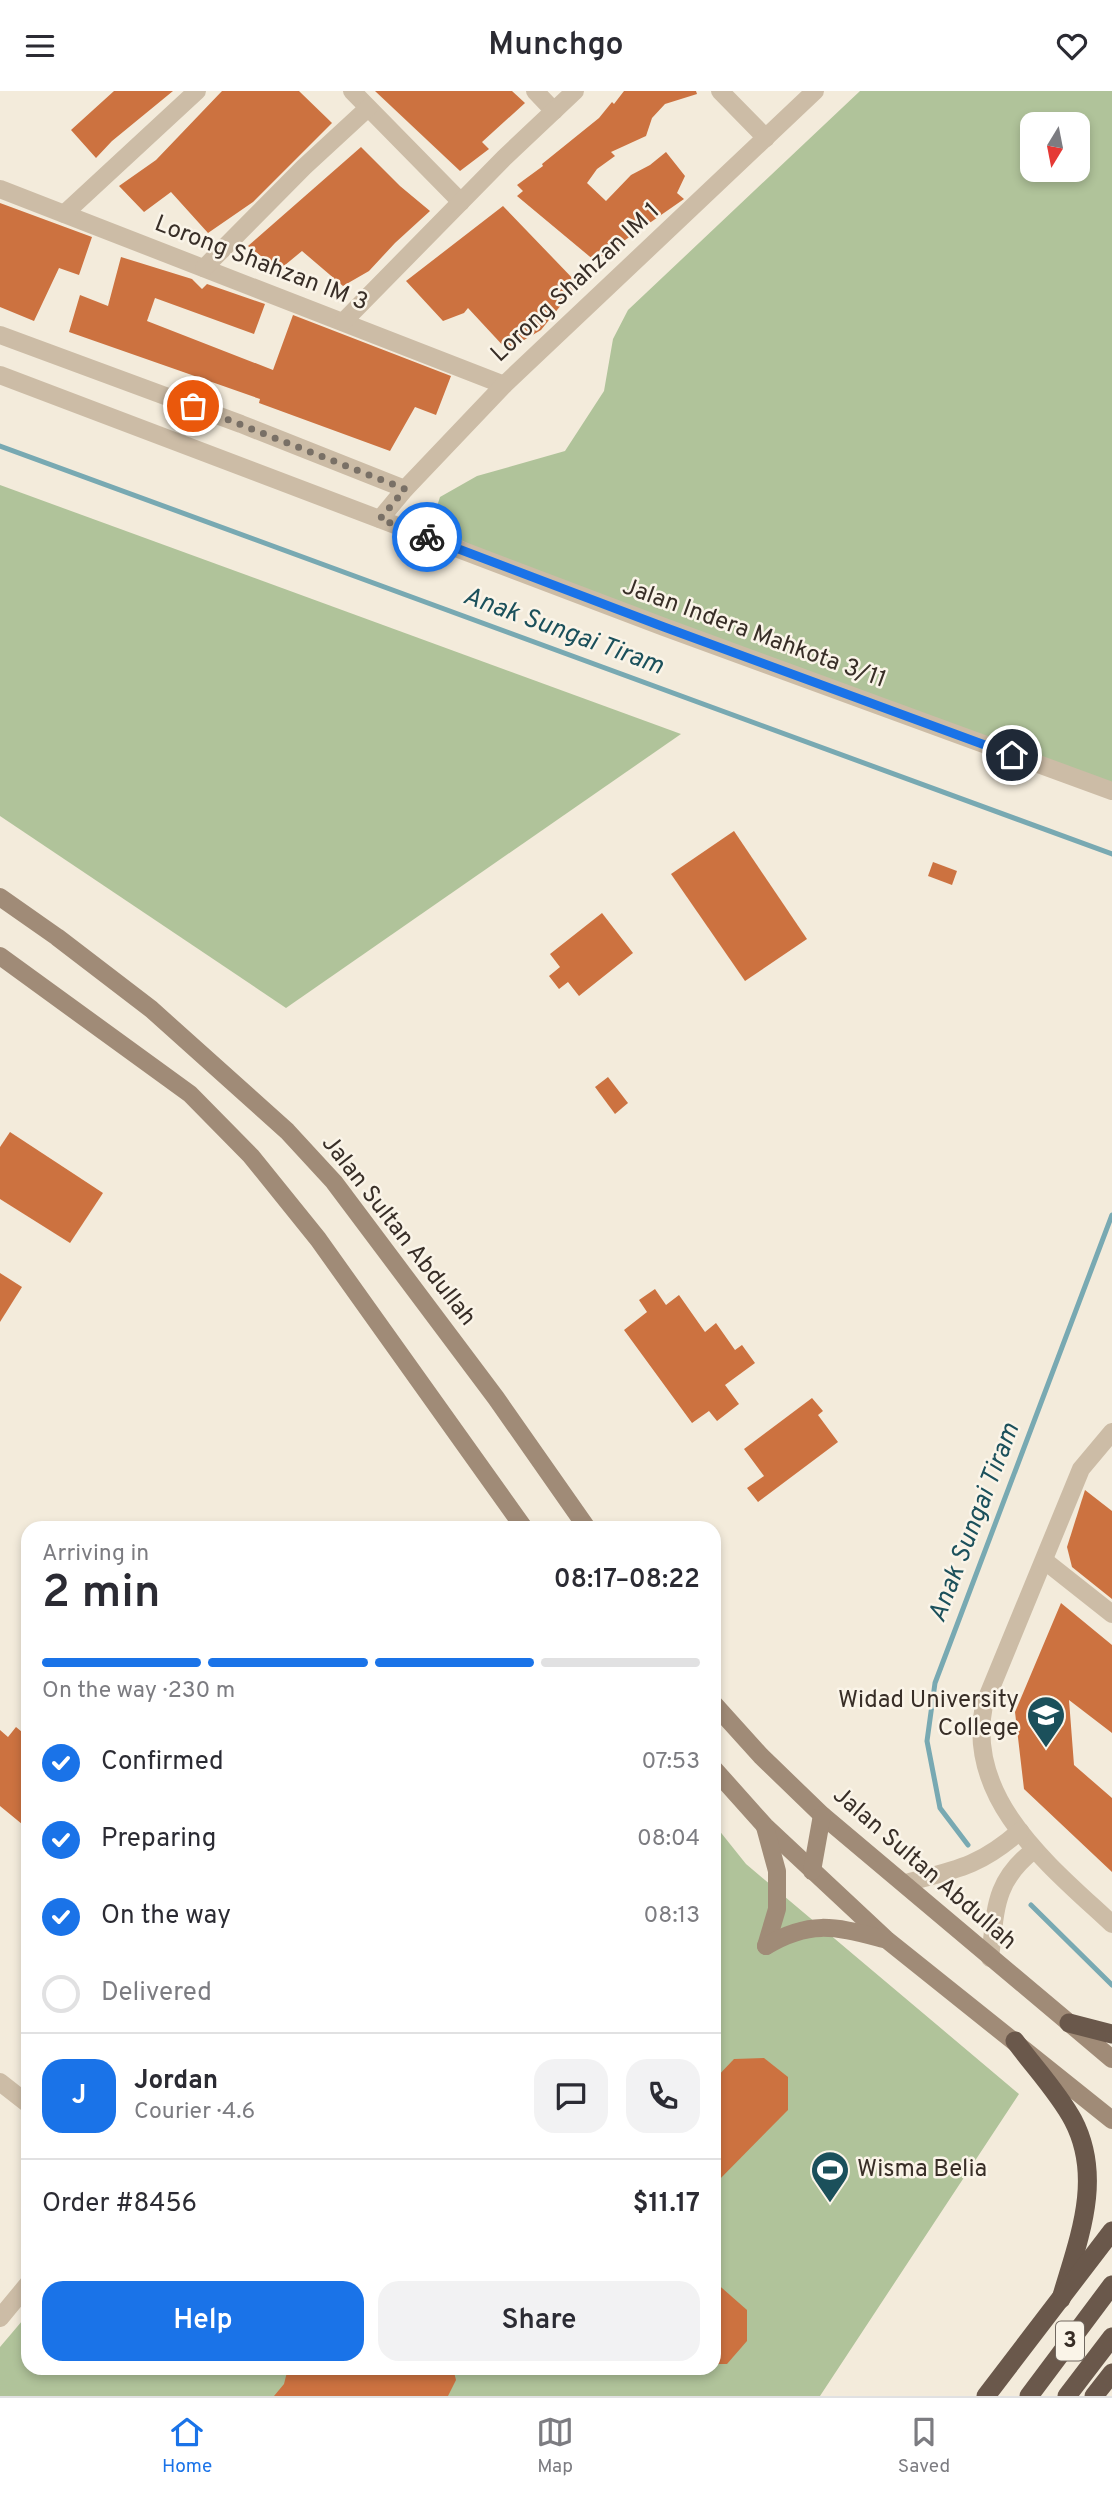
<!DOCTYPE html>
<html lang="en">
<head>
<meta charset="utf-8">
<style>
  body { margin:0; font-family:Overpass,sans-serif; background:#f2f2f3; color:#2b2b33; height:100vh; display:flex; flex-direction:column; font-size:26px; white-space:nowrap }
  * { box-sizing:border-box; margin:0 }
  p { font-size:23px; color:#7c7c81 }
  .icon { flex:none; width:38px; height:38px; fill:none; stroke:currentColor; stroke-width:2; stroke-linecap:round; stroke-linejoin:round }
  .map { position:relative; flex:1; overflow:hidden }
  .panel { position:absolute; left:21px; top:1430px; width:700px; height:854px; display:flex; flex-direction:column; background:#fff; border-radius:21px; box-shadow:0 4px 10px #0003 }
  .panel>* { flex:none }
  .needle { width:46px; rotate:190deg }
  .fabs { position:absolute; left:1020px; top:21px; display:grid; gap:14px }
  .fabs a { display:grid; place-items:center; width:70px; height:70px; border-radius:14px; background:#fff; box-shadow:0 4px 10px #0003; font-size:35px }
  .pin { position:absolute; display:grid; place-items:center; width:60px; height:60px; color:#fff; margin:-30px; border:4px solid #fff; border-radius:50%; box-shadow:0 2px 7px #0007 }
  .courier { position:absolute; display:grid; place-items:center; width:70px; height:70px; margin:-35px; border:5px solid #1a73e8; border-radius:50%; background:#fff; color:#222; box-shadow:0 2px 9px #0007 }
  .headline em { font-style:normal; font-weight:600 }
  .headline div { display:flex; flex-direction:column-reverse }
  .headline { display:flex; align-items:center; justify-content:space-between; height:119px; padding:0 21px }
  h1 { font-size:46px; font-weight:600; line-height:52px }
  .bar { display:grid; grid-template-columns:repeat(4,1fr); gap:10px 7px; align-content:center; height:84px; padding:0 21px }
  .bar i { height:9px; border-radius:5px; background:#e1e1e2 }
  .bar .selected { background:#1a73e8 }
  .bar p { grid-column:span 4 }
  .line { display:flex; align-items:center; gap:18px; padding:0 21px; border-top:2px solid #e1e1e2 }
  .line div { flex:1 }
  .round { display:grid; place-items:center; flex:none; width:74px; height:74px; border-radius:21px; background:#f2f2f3 }
  ol { padding:0 21px; list-style:none }
  li { display:flex; align-items:center; gap:21px; height:77px }
  li p { margin-inline-start:auto }
  li .icon { padding:7px; border-radius:50%; background:#1a73e8; color:#fff; stroke-width:4 }
  li:last-child { color:#7c7c81 }
  li i { width:38px; height:38px; border:4px solid #e1e1e2; border-radius:50% }
  .primary-button { display:flex; gap:14px; margin-top:auto; padding:14px 21px }
  .primary-button a { flex:1; height:80px; border-radius:21px; background:#1a73e8; color:#fff; font-size:28px; font-weight:600; line-height:80px; text-align:center }
  .primary-button a+a { background:#f2f2f3; color:#2b2b33 }
  header { display:flex; justify-content:space-between; align-items:center; height:91px; padding:0 21px; background:#fff; font-size:32px; font-weight:600 }
  .tab-bar { display:flex; justify-content:space-around; align-items:center; height:98px; border-top:2px solid #e1e1e2; background:#fff; font-size:19px; color:#7c7c81 }
  .tab-bar a { display:grid; justify-items:center; gap:4px }
  .tab-bar .selected { color:#1a73e8 }
  .map>svg:first-child { display:block }
  .green { fill:#b0c39a; fill-rule:evenodd }
  .lines { fill:none; stroke-linecap:round; stroke-linejoin:round }
  .stream { stroke:#78a9b2; stroke-width:5 }
  .building { fill:#cc7240 }
  .minor { stroke:#ccbca6; stroke-width:18 }
  .tertiary { stroke:#ccbca6; stroke-width:18 }
  .secondary { stroke:#a08b77; stroke-width:18 }
  .trunk { stroke:#6a584b; stroke-width:19 }
  .done { stroke:#797066; stroke-width:7; stroke-dasharray:0 12.6 }
  .route { stroke:#1a73e8; stroke-width:9 }
  .labels { text-anchor:middle; dominant-baseline:central; stroke-width:5; stroke-linejoin:round; paint-order:stroke }
  .shield { fill:#faf4e8; stroke:#726961; stroke-width:2 }
  .shield-label { font-size:23px; font-weight:bold; fill:#382e27 }
  .street-label { font-size:24px; fill:#382e27; stroke:#faf4e8 }
  .poi-label { font-size:24px; fill:#382e27; stroke:#faf4e8; text-anchor:end }
  .water-label { font-size:26px; font-style:italic; fill:#1b505b; stroke:#faf4e8 }
</style>
</head>
<body>
<header><svg class="icon" aria-label="menu" viewBox="0 0 24 24"><path d="M4 6h16M4 12h16M4 18h16"/></svg>Munchgo<svg class="icon" aria-label="heart" viewBox="0 0 24 24"><path d="M12 20l-8-8c-3-5 5-10 8-4 3-6 11-1 8 4z"/></svg></header>
<div class="map">
<svg width="1112" height="2305" viewBox="0 0 1112 2305">
  <rect width="100%" height="100%" fill="#f3ebdb"/>
  <g class="green">
    <path d="M860,0h252v701l-582,-217 -99,-50 9,-28 37,-21 88,-25 39,-60 9,-52 15,-29zM1032,33h46v46h-46z"/>
    <polygon points="0,394 681,643 286,917 0,725"/>
    <polygon points="714,1733 746,1773 1019,2003 820,2305 0,2305 0,2256 28,2223 28,2277 714,2277"/>
  </g>
  <g class="lines">
    <g class="stream">
      <polyline points="0,355 1112,763"/>
      <polyline points="968,1754 940,1717 927,1650 935,1592 1112,1124"/>
      <polyline points="1031,1814 1112,1894"/>
    </g>
  </g>
  <g class="building">
    <polygon points="114,0 173,0 112,50 96,67 71,39"/>
    <polygon points="222,0 299,0 332,32 253,111 208,142 171,101 144,121 119,95 156,69"/>
    <polygon points="375,0 512,0 525,12 482,51 489,58 460,80"/>
    <polygon points="624,0 696,0 697,3 665,13 652,27 646,45 611,61 615,65 597,78 587,92 606,110 631,84 650,74 666,61 685,85 677,102 684,108 595,170 517,105 523,100 517,94 543,75 542,73 599,27 612,11 614,13"/>
    <polygon points="361,56 400,95 430,120 395,152 369,180 343,195 302,160 279,179 248,155"/>
    <polygon points="0,112 92,146 79,184 59,177 34,230 0,216"/>
    <polygon points="503,115 578,193 541,239 507,259 468,217 464,222 443,230 406,190"/>
    <polygon points="121,166 192,188 202,198 207,193 265,213 254,243 155,207 147,230 273,279 293,224 451,285 436,324 415,316 390,360 259,312 260,308 69,241 80,204 108,215"/>
    <polygon points="734,740 807,848 745,890 671,783"/>
    <polygon points="933,771 957,780 952,794 928,785"/>
    <polygon points="602,822 633,862 579,905 568,891 559,898 549,885 560,876 550,863"/>
    <polygon points="608,986 628,1012 615,1023 595,996"/>
    <polygon points="10,1041 103,1102 70,1152 0,1108 0,1056"/>
    <polygon points="0,1182 22,1196 0,1231"/>
    <polygon points="655,1198 666,1214 679,1204 705,1241 716,1232 735,1259 742,1254 755,1272 725,1294 739,1313 717,1330 709,1320 692,1332 624,1239 647,1221 639,1209"/>
    <polygon points="812,1307 823,1320 818,1324 838,1351 758,1411 747,1397 764,1385 744,1358"/>
    <polygon points="1085,1399 1112,1420 1112,1508 1072,1476 1067,1456"/>
    <polygon points="1061,1512 1112,1554 1112,1642 1069,1609 1074,1674 1112,1707 1112,1781 1024,1698 1015,1621"/>
    <polygon points="16,1636 28,1646 28,1738 0,1715 0,1639 8,1646"/>
    <polygon points="764,1967 788,1986 788,2019 714,2094 714,1989 734,1968"/>
    <polygon points="714,2190 747,2219 747,2250 727,2273 714,2273"/>
    <polygon points="288,2277 453,2277 456,2289 448,2305 274,2305 284,2293"/>
  </g>
  <g class="lines">
    <g class="minor">
      <polyline points="352,0 461,111"/>
      <polyline points="535,0 554,20"/>
      <polyline points="720,0 766,47"/>
      <polyline points="0,98 504,294"/>
      <polyline points="64,123 197,0"/>
      <polyline points="204,177 304,76 368,17"/>
      <polyline points="343,231 504,67 575,0"/>
      <polyline points="0,244 241,333 405,398"/>
      <polyline points="380,428 405,398 504,294 815,0"/>
      <path d="M1112,1341l-31,37 -97,236c-19,95 66,161 128,219"/>
      <polyline points="1045,1470 1112,1523"/>
      <path d="M905,1792c50,-13 74,-16 115,-52"/>
      <path d="M990,1867c6,-48 3,-76 44,-108"/>
    </g>
    <g class="tertiary">
      <polyline points="0,284 664,536 1112,700"/>
      <polyline points="0,1991 28,2013"/>
      <polyline points="0,2227 28,2193"/>
    </g>
    <g class="secondary">
      <polyline points="0,806 57,846 151,918 287,1040 334,1091 496,1307 587,1437"/>
      <polyline points="0,865 190,1003 251,1065 318,1148 524,1437"/>
      <polyline points="714,1613 761,1665 822,1724 1112,1968"/>
      <polyline points="714,1678 765,1735 887,1849 1112,2029"/>
      <polyline points="765,1736 777,1780 777,1818 766,1855"/>
      <polyline points="812,1780 822,1724"/>
      <path d="M766,1855c45,-27 70,-19 118,-7"/>
    </g>
    <g class="trunk">
      <polyline points="1069,1932 1112,1943"/>
      <path d="M1015,1950c19,26 43,51 58,79 31,59 5,120 -12,179"/>
      <polyline points="986,2305 1112,2140"/>
      <polyline points="1029,2305 1112,2194"/>
      <polyline points="1067,2305 1112,2246"/>
      <polyline points="1094,2305 1112,2282"/>
    </g>
  </g>
  <g class="lines">
    <polyline class="done" points="193,315 405,398 380,428 427,446"/>
    <polyline class="route" points="427,446 664,536 1012,664"/>
  </g>
  <defs>
    <symbol id="university-pin" viewBox="-11 -11 22 30"><path d="M0 17L-7.5 6A9.5 9.5 0 1 1 7.5 6Z" fill="#1b505b" stroke="#faf4e8"/><path d="M0-5L7-2L0 1L-7-2ZM-4 1L0 2.5L4 1V4Q0 6-4 4Z" fill="#fff"/></symbol>
    <symbol id="stadium-pin" viewBox="-11 -11 22 30"><path d="M0 17L-7.5 6A9.5 9.5 0 1 1 7.5 6Z" fill="#1b505b" stroke="#faf4e8"/><path d="M0-5a6.5 5 0 1 0 0 10a6.5 5 0 1 0 0-10ZM-3.5-1.8h7v3.6h-7Z" fill="#fff"/></symbol>
  </defs>
  <g fill-rule="evenodd">
    <use href="#university-pin" x="1024" y="1602" width="44" height="60"/>
    <use href="#stadium-pin" x="808" y="2057" width="44" height="60"/>
  </g>
  <g class="labels">
    <rect class="shield" x="1056" y="2230.5" width="28" height="39" rx="5"/>
    <g class="shield-label">
      <text x="1070" y="2250">3</text>
    </g>
    <g class="street-label">
      <text transform="translate(261 173) rotate(21)">Lorong Shahzan IM 3</text>
      <text transform="translate(576 192) rotate(-43)">Lorong Shahzan IM 1</text>
      <text transform="translate(754 543) rotate(20)">Jalan Indera Mahkota 3/11</text>
      <text transform="translate(398 1140) rotate(52)">Jalan Sultan Abdullah</text>
      <text transform="translate(924 1778) rotate(41)">Jalan Sultan Abdullah</text>
    </g>
    <g class="poi-label">
      <text x="1019" y="1610">Widad University<tspan x="1019" dy="28">College</tspan></text>
      <text x="857" y="2079" text-anchor="start">Wisma Belia</text>
    </g>
    <g class="water-label">
      <text transform="translate(563 541) rotate(20)">Anak Sungai Tiram</text>
      <text transform="translate(975 1432) rotate(-69)">Anak Sungai Tiram</text>
    </g>
  </g>
</svg>
<div class="fabs">
<a><svg class="needle" viewBox="-14 -14 28 28"><path d="M0-13l5 13h-10z" fill="#e53935"/><path d="M0 13l5-13h-10z" fill="#7c7c81"/></svg></a>
</div>
<div class="pin" style="left:193px;top:315px;background:#ea580c"><svg class="icon" aria-label="bag" viewBox="0 0 24 24"><path d="M5 8h14l-1 12H6zM9 8a3 3 0 0 1 6 0"/></svg></div>
<div class="pin" style="left:1012px;top:664px;background:#1f2937"><svg class="icon" aria-label="home" viewBox="0 0 24 24"><path d="M3 11l9-7 9 7M6 9v11h12V9"/></svg></div>
<div class="courier" style="left:427px;top:446px"><svg class="icon" aria-label="bike" viewBox="0 0 24 24"><circle cx="6" cy="16" r="4"/><circle cx="18" cy="16" r="4"/><path d="M6 16l4-8h5l3 8M10 8l3 8H6M13 5h3"/></svg></div>
<section class="panel">
<div class="headline"><div><h1>2 min</h1><p>Arriving in</p></div><em>08:17–08:22</em></div>
<div class="bar"><i class="selected"></i><i class="selected"></i><i class="selected"></i><i></i><p>On the way · 230 m</p></div>
<ol>
<li><svg class="icon" aria-label="check" viewBox="0 0 24 24"><path d="M5 12l5 5 9-10"/></svg>Confirmed<p>07:53</p></li>
<li><svg class="icon" aria-label="check" viewBox="0 0 24 24"><path d="M5 12l5 5 9-10"/></svg>Preparing<p>08:04</p></li>
<li><svg class="icon" aria-label="check" viewBox="0 0 24 24"><path d="M5 12l5 5 9-10"/></svg>On the way<p>08:13</p></li>
<li><i></i>Delivered</li>
</ol>
<div class="line" style="height:126px"><b class="round" style="background:#1a73e8;color:#fff">J</b><div><b>Jordan</b><p>Courier · 4.6</p></div><a class="round"><svg class="icon" aria-label="chat" viewBox="0 0 24 24"><path d="M4 5h16v11H9l-5 4z"/></svg></a><a class="round"><svg class="icon" aria-label="phone" viewBox="0 0 24 24"><path d="M5 4h4l2 5-3 2q2 4 5 5l2-3 5 2v4C11 20 4 13 5 4z"/></svg></a></div>
<div class="line" style="height:91px"><div>Order #8456</div><b>$11.17</b></div>
<div class="primary-button"><a>Help</a><a>Share</a></div>
</section>
</div>
<nav class="tab-bar">
<a class="selected"><svg class="icon" aria-label="home" viewBox="0 0 24 24"><path d="M3 11l9-7 9 7M6 9v11h12V9"/></svg>Home</a>
<a><svg class="icon" aria-label="map" viewBox="0 0 24 24"><path d="M3 6l6-2 6 2 6-2v14l-6 2-6-2-6 2zM9 4v14M15 6v14"/></svg>Map</a>
<a><svg class="icon" aria-label="saved" viewBox="0 0 24 24"><path d="M7 4h10v16l-5-4-5 4z"/></svg>Saved</a>
</nav>
</body>
</html>
